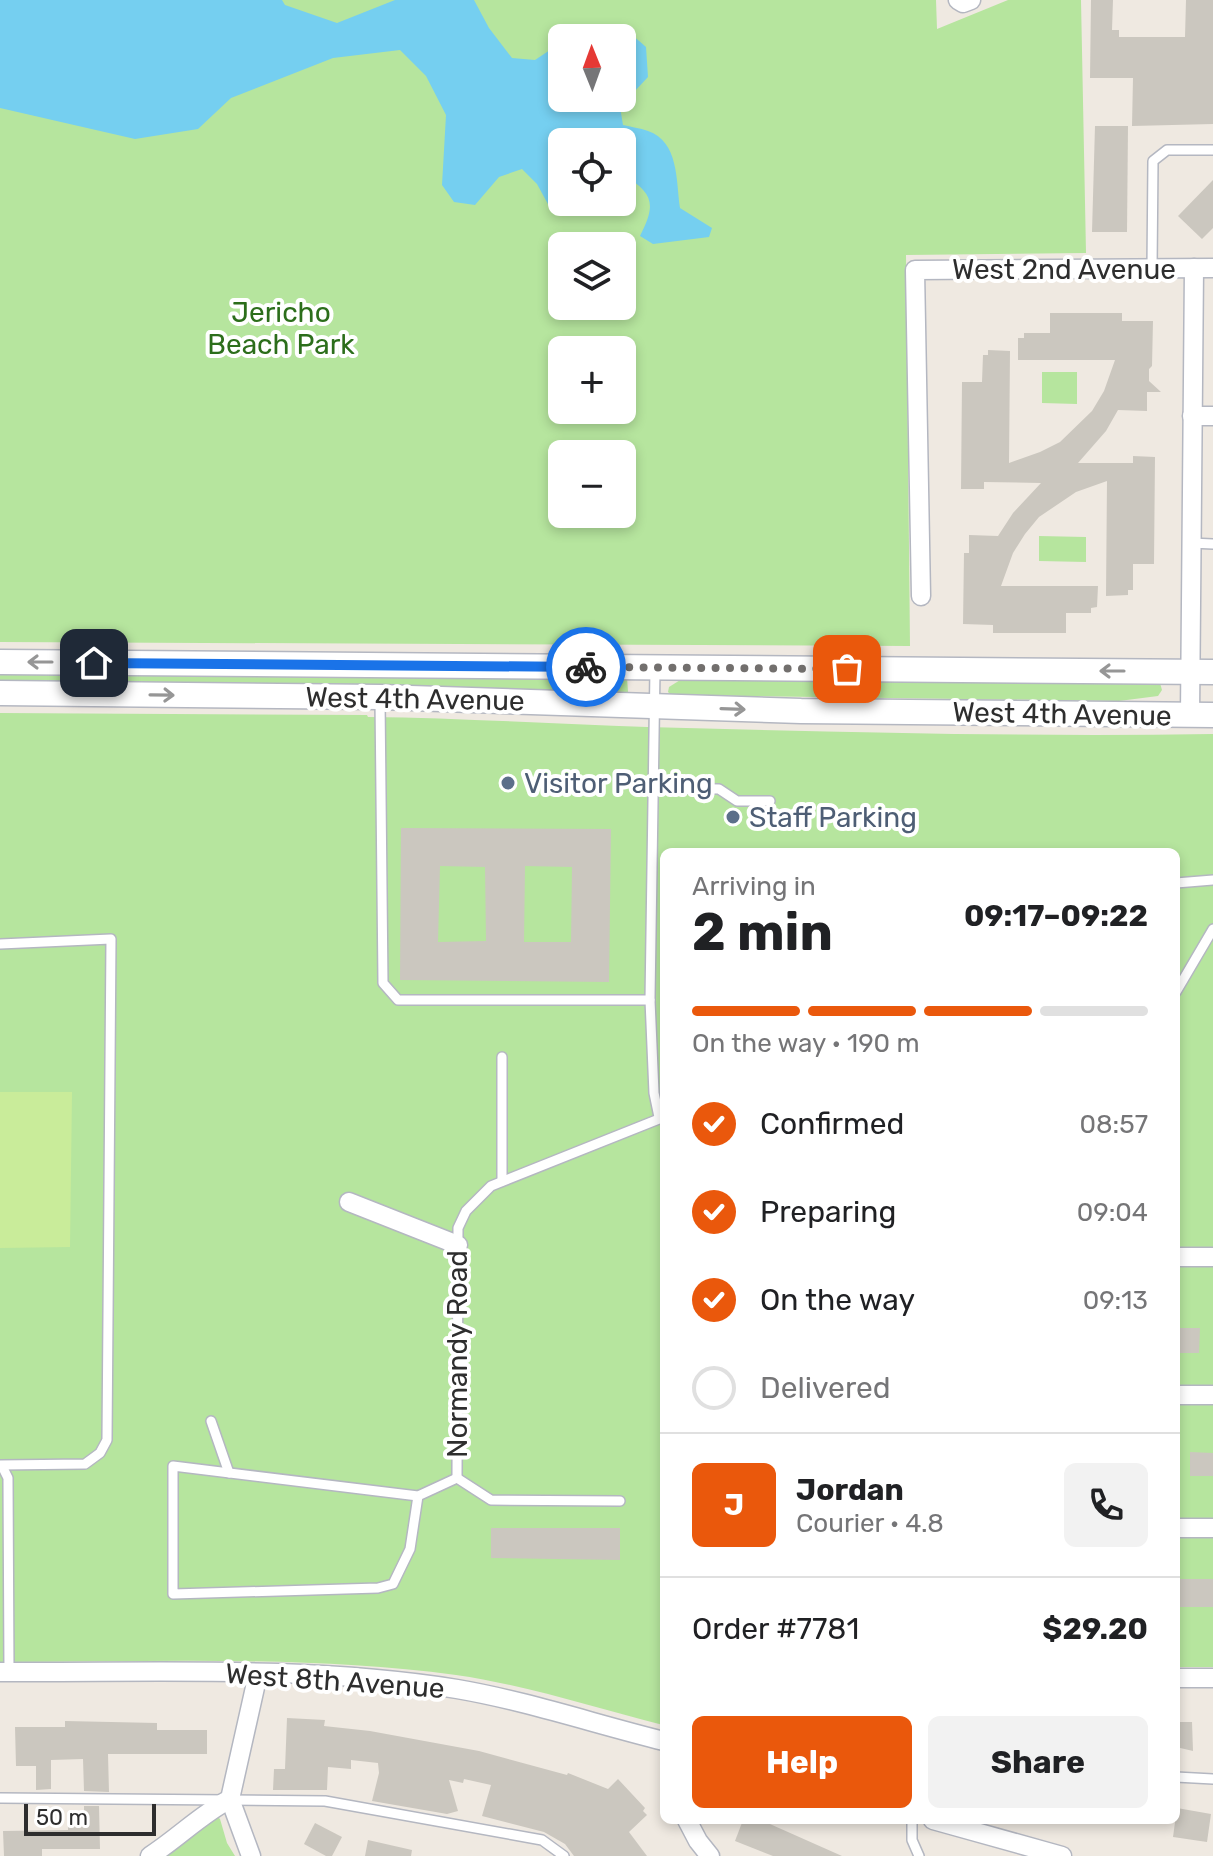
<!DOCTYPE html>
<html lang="en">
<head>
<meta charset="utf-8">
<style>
  body { margin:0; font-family:Rubik,sans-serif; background:#f2f2f2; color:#202124; height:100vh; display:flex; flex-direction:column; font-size:30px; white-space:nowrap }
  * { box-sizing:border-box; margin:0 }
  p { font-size:26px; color:#757577 }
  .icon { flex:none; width:44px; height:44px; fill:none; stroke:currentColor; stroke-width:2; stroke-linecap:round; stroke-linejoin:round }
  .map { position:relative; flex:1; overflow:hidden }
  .drawer { position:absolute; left:660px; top:848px; width:520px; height:976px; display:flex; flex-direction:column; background:#fff; border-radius:12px; box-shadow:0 4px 12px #0003 }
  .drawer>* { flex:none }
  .needle { width:52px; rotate:359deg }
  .controls { position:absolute; left:548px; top:24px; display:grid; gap:16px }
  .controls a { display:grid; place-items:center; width:88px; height:88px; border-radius:12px; background:#fff; box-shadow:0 4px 12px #0003; font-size:40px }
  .scale { position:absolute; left:24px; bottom:20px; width:132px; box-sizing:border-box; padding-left:8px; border:4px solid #2e2e2e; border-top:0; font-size:22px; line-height:28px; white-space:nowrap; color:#2e2e2e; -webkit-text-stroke:6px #fff; paint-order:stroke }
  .pin { position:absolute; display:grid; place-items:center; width:68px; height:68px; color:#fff; margin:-34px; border-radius:16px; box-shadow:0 4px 12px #0006 }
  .courier { position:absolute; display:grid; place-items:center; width:80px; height:80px; margin:-40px; border:6px solid #1a73e8; border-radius:50%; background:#fff; color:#222; box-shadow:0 2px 10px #0007 }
  .summary em { font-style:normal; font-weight:700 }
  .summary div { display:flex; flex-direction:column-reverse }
  .summary { display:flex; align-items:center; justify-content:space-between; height:136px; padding:0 32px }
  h1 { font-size:52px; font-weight:700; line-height:60px }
  .bar { display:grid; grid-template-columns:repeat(4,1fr); gap:12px 8px; align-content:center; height:96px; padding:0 32px }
  .bar i { height:10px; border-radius:6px; background:#e0e0e0 }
  .bar .on { background:#ea580c }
  .bar p { grid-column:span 4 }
  .line { display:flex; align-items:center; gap:20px; padding:0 32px; border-top:2px solid #e0e0e0 }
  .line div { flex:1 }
  .round { display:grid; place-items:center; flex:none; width:84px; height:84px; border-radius:12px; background:#f2f2f2 }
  ol { padding:0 32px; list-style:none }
  li { display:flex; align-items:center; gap:24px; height:88px }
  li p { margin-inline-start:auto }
  li .icon { padding:8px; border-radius:50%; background:#ea580c; color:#fff; stroke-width:4 }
  li:last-child { color:#757577 }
  li i { width:44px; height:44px; border:4px solid #e0e0e0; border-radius:50% }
  .cta { display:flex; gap:16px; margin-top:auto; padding:16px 32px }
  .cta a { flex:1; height:92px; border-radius:12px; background:#ea580c; color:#fff; font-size:32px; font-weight:700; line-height:92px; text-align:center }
  .cta a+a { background:#f2f2f2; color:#202124 }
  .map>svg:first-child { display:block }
  .green { fill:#b6e59e; fill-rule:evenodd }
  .pitch { fill:#c9ec9a }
  .water { fill:#75cff0 }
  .building { fill:#cbc7bf; fill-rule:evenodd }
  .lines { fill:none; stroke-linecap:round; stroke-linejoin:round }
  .lane-casing { stroke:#b4b7c1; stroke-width:12 }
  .street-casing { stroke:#b4b7c1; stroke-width:21 }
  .secondary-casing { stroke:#b4b7c1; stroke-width:27 }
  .lane { stroke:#fff; stroke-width:9 }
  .street { stroke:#fff; stroke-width:18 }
  .secondary { stroke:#fff; stroke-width:24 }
  .oneway { stroke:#969696 }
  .done { stroke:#726f6d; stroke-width:8; stroke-dasharray:0 14.4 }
  .route { stroke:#1a73e8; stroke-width:10 }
  .service-dot { fill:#5c6f8a; stroke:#fff; stroke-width:3 }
  .labels { text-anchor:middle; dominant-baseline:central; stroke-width:8; stroke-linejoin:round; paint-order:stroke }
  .street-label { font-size:28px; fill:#2e2e2e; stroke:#fff }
  .park-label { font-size:28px; fill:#2c6e1b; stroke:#fff }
  .service-label { font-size:28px; fill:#4e5e75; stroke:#fff; text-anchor:start }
</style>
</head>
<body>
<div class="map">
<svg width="1213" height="1856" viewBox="0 0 1213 1856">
  <rect width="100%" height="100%" fill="#efe9e1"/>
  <g class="green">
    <path d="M0,0h936l1,29 71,-29h73l5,253 -180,2 4,391 -910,-4zM562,38h60v60h-60zM562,142h60v60h-60zM562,246h60v60h-60zM562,350h60v60h-60zM562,454h60v60h-60z"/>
    <polygon points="1042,372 1077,372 1077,404 1042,403"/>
    <polygon points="1039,536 1086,537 1086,562 1039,561"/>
    <polygon points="0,669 627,677 628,692 0,682"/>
    <polygon points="685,677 1160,683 1162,690 1158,696 1119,701 671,695 668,692 669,687"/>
    <path d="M0,713l367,2 1,2c93,1 186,7 279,10 189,5 378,10 566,7v933h-37v-815h-512l-1,873c-68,-17 -137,-40 -207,-50 -150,-20 -304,-13 -456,-13z"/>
    <polygon points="210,1817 218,1817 220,1819 227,1843 235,1856 167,1856 188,1840"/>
  </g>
  <polygon class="pitch" points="0,1092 72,1092 70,1247 0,1248"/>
  <path class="water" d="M0,0h282l3,5 52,18 58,-23h79l15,28 23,30 23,2 27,-18v56h60v-60h-54c33,-14 51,-17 78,9l2,30 -28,30 3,18c8,2 17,3 25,6 31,11 28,49 32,77l32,20 -3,9 -56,7 -13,-8c17,-33 13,-43 -18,-62v-32h-60v8l-7,1 -5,7 12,9v35h29v3l-21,8 -21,-7 -12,-22 -15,-15 -23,8 -24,28 -21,-3 -12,-17 4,-70 -20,-39 -26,-26 -67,8 -102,40 -33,31 -63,10 -135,-31z"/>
  <g class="building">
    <polygon points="1091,0 1113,0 1112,30 1119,30 1119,37 1185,37 1186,0 1213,0 1213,124 1132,126 1133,78 1090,78"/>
    <polygon points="1095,126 1128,126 1127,232 1092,232"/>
    <polygon points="1213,180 1213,228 1202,239 1178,216"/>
    <polygon points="1050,313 1122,313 1122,321 1153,321 1152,366 1149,369 1149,381 1161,392 1147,392 1147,411 1118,410 1106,431 1078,463 1133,463 1133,456 1155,457 1154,564 1133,564 1133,590 1128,590 1128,595 1106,596 1107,481 1076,492 1039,517 1025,534 1013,553 1001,586 1098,586 1097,607 1091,608 1091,613 1066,613 1066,633 993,633 993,625 963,624 964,553 969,553 969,535 998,536 1013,513 1041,483 984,482 984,489 961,489 962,382 982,382 983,355 988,355 988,350 1010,351 1009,463 1040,452 1060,442 1092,411 1104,391 1115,360 1018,360 1018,338 1024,338 1024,333 1050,333"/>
    <path d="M401,828l210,1 -2,153 -209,-2zM440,866l45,1 1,74 -48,1zM525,866l47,1 -1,75h-47z"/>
    <polygon points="1176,1328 1200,1328 1199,1353 1176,1353"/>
    <polygon points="1190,1452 1213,1453 1213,1476 1190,1476"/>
    <polygon points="491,1528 620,1528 620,1560 491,1558"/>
    <rect x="1176" y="1579" width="37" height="28"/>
    <polygon points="287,1718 325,1720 324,1726 370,1731 479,1751 567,1775 568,1773 608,1789 618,1779 645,1808 643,1811 647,1815 629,1832 647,1856 574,1856 565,1844 544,1832 482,1816 491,1785 464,1779 463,1783 449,1780 458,1811 447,1814 372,1801 379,1773 378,1763 351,1760 351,1769 328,1767 327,1790 273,1790 274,1769 285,1769"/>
    <polygon points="65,1721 157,1723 157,1730 207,1730 207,1754 108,1754 109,1792 84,1791 83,1759 51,1760 51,1789 36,1790 36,1766 16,1766 15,1727 65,1727"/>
    <polygon points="1176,1722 1192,1722 1193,1751 1176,1747"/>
    <polygon points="84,1806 99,1806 100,1849 42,1849 42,1856 4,1856 3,1831 68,1830 68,1811 84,1811"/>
    <polygon points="1177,1808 1211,1814 1207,1842 1173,1837"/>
    <polygon points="743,1820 761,1820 842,1856 773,1856 735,1841"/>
    <polygon points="315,1823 342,1837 332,1856 326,1856 304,1844"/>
    <polygon points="368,1840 412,1850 411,1856 365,1856"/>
  </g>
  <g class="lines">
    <defs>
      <g id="lane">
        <polyline points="1152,268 1153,161 1167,150 1213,150"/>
        <polyline points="1191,543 1213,544"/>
        <polyline points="655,669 650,1000 654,1093 659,1117"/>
        <polyline points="380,700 383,983 398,1000 650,1000"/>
        <polyline points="654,788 719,789 737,801 770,801"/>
        <polyline points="1176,883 1213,880"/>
        <polyline points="0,944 111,939 107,1440 100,1453 85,1464 0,1465"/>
        <polyline points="1176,992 1213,929"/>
        <polyline points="502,1057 502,1181"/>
        <polyline points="211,1421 229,1473"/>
        <polyline points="2,1466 8,1478 9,1672"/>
        <polyline points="457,1478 458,1228 466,1211 491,1186 664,1117"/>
        <polyline points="457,1478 491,1500 620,1501"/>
        <polyline points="418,1496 410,1549 393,1584 378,1588 173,1594 173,1466 418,1496 457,1478"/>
        <polyline points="1176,1777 1213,1779"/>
        <polyline points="0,1798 325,1801 542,1840 564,1856"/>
        <polyline points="912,1820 912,1840 919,1856"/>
      </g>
      <g id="street">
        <polyline points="958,0 963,3 971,0"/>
        <polyline points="1192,416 1213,416"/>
        <polyline points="921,596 915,270 1213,268"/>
        <polyline points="1190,715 1194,268"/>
        <polyline points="349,1202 458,1245"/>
        <polyline points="1176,1257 1213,1257"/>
        <polyline points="1176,1395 1213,1395"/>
        <polyline points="1176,1528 1213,1528"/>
        <path d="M0,1672c151,1 307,-7 457,17 70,12 138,35 207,52"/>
        <polyline points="1176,1678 1213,1678"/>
        <polyline points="230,1799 251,1856"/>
        <polyline points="687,1820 698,1841 710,1856"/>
        <polyline points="933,1820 1062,1856"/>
        <path d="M150,1856c28,-18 50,-41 80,-57l28,-125"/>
      </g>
      <g id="secondary">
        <polyline points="0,662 1213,672"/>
        <polyline points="0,693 380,697 801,711 1213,715"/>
      </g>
    </defs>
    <use href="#lane" class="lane-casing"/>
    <use href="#street" class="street-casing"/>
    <use href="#secondary" class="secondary-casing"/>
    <use href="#lane" class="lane"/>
    <use href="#street" class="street"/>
    <use href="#secondary" class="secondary"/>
  </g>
  <defs><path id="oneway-shaft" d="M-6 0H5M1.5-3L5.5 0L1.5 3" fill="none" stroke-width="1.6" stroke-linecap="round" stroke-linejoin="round" transform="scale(2)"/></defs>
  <g class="oneway">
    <use href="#oneway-shaft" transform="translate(40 662) rotate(-180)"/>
    <use href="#oneway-shaft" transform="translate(1112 671) rotate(-180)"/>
    <use href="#oneway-shaft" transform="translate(162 695) rotate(1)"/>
    <use href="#oneway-shaft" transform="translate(733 709) rotate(2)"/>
  </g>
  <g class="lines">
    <polyline class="done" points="586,667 847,669"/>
    <polyline class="route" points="94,663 586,667"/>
  </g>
  <g class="service-dot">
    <circle cx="508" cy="783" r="8"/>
    <circle cx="733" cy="817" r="8"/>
  </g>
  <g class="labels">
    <g class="street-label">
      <text x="1064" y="269">West 2nd Avenue</text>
      <text transform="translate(415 699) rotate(1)">West 4th Avenue</text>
      <text transform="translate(1062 714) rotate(1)">West 4th Avenue</text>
      <text transform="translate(457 1354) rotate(-90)">Normandy Road</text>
      <text transform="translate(335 1681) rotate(4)">West 8th Avenue</text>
    </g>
    <g class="park-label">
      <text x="281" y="312">Jericho<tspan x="281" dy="32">Beach Park</tspan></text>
    </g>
    <g class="service-label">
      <text x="524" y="783">Visitor Parking</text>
      <text x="749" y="817">Staff Parking</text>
    </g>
  </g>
</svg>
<div class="controls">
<a><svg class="needle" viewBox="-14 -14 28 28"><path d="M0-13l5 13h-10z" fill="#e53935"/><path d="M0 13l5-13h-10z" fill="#757577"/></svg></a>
<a><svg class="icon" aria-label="locate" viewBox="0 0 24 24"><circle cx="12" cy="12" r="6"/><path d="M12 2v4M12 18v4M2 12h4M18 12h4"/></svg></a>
<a><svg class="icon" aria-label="layers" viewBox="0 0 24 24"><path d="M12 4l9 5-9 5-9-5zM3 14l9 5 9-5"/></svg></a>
<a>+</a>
<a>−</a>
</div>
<div class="scale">50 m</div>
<div class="pin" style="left:847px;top:669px;background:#ea580c"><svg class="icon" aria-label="bag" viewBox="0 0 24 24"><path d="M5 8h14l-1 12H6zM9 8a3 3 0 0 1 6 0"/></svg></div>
<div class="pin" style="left:94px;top:663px;background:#1f2937"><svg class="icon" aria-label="home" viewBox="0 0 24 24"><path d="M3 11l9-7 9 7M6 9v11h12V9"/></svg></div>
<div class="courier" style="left:586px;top:667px"><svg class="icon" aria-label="bike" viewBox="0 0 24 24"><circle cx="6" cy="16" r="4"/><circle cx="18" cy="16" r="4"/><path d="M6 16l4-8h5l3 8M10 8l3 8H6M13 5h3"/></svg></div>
<section class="drawer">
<div class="summary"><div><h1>2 min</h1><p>Arriving in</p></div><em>09:17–09:22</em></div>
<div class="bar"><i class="on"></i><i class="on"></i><i class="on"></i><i></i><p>On the way · 190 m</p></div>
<ol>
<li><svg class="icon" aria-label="check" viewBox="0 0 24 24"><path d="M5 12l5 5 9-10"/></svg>Confirmed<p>08:57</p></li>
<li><svg class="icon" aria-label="check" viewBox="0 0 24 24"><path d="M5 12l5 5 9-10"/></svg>Preparing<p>09:04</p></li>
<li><svg class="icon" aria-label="check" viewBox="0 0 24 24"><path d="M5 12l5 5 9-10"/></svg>On the way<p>09:13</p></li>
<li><i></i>Delivered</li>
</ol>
<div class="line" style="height:144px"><b class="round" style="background:#ea580c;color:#fff">J</b><div><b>Jordan</b><p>Courier · 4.8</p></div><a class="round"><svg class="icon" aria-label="phone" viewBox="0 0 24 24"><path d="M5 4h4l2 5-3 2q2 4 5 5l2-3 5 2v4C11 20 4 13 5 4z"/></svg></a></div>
<div class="line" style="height:104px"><div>Order #7781</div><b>$29.20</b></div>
<div class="cta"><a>Help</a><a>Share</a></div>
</section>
</div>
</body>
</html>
